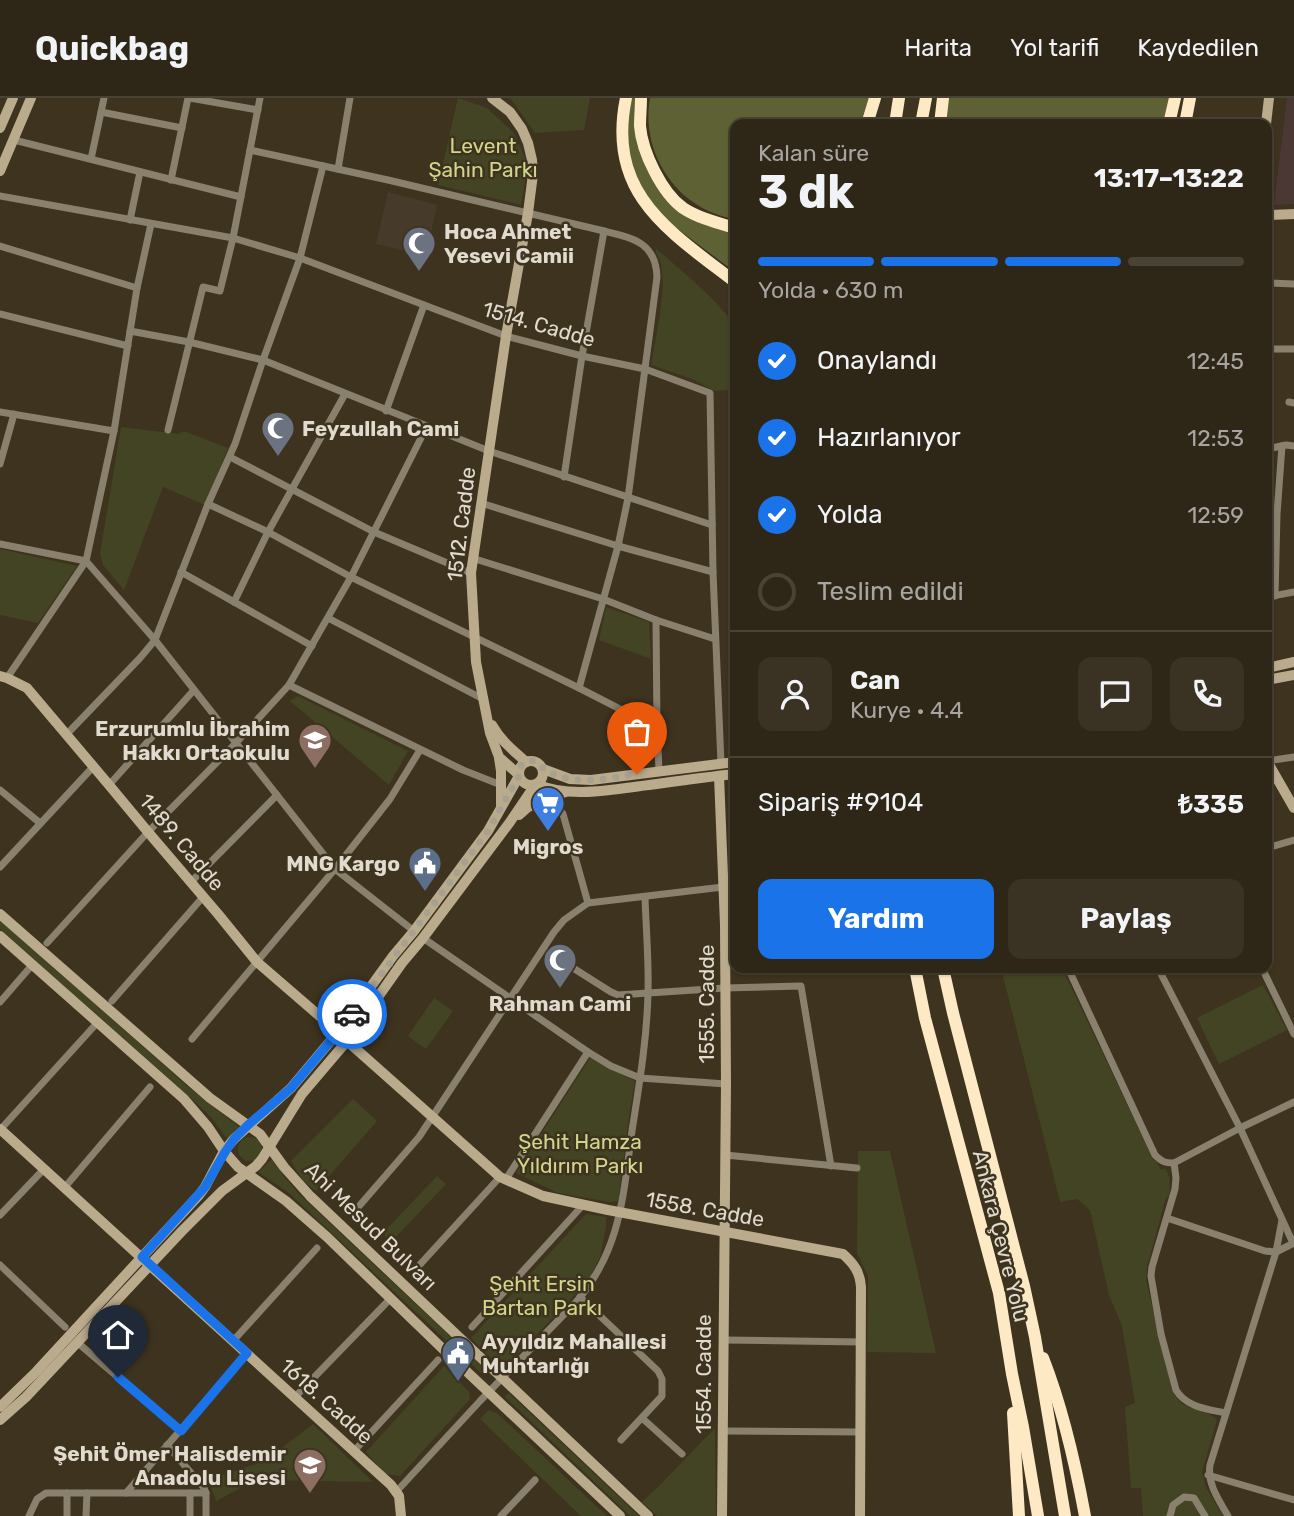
<!DOCTYPE html>
<html lang="tr">
<head>
<meta charset="utf-8">
<style>
  body { margin:0; font-family:Rubik,sans-serif; background:#3a3223; color:#f1f3f6; height:100vh; display:flex; flex-direction:column; font-size:26px; white-space:nowrap }
  * { box-sizing:border-box; margin:0 }
  p { font-size:23px; color:#a7a5a1 }
  .icon { flex:none; width:38px; height:38px; fill:none; stroke:currentColor; stroke-width:2; stroke-linecap:round; stroke-linejoin:round }
  .map { position:relative; flex:1; overflow:hidden }
  .details { position:absolute; left:730px; top:21px; width:542px; height:854px; display:flex; flex-direction:column; background:#2e2616; border-radius:14px; box-shadow:0 2px 5px #0004,0 0 0 2px #494335 }
  .details>* { flex:none }
  .pin { position:absolute; display:grid; place-items:center; width:60px; height:60px; color:#fff; margin:-72px -30px; border-radius:50% 50% 50% 0; rotate:-45deg; box-shadow:0 0 7px #0007 }
  .pin .icon { rotate:45deg }
  .courier { position:absolute; display:grid; place-items:center; width:70px; height:70px; margin:-35px; border:5px solid #1a73e8; border-radius:50%; background:#fff; color:#222; box-shadow:0 2px 9px #0007 }
  .head em { font-style:normal; font-weight:700 }
  .head div { display:flex; flex-direction:column-reverse }
  .head { display:flex; align-items:center; justify-content:space-between; height:119px; padding:0 28px }
  h1 { font-size:46px; font-weight:700; line-height:52px }
  .bar { display:grid; grid-template-columns:repeat(4,1fr); gap:10px 7px; align-content:center; height:84px; padding:0 28px }
  .bar i { height:9px; border-radius:5px; background:#494335 }
  .bar .on { background:#1a73e8 }
  .bar p { grid-column:span 4 }
  .line { display:flex; align-items:center; gap:18px; padding:0 28px; border-top:2px solid #494335 }
  .line div { flex:1 }
  .round { display:grid; place-items:center; flex:none; width:74px; height:74px; border-radius:14px; background:#3a3223 }
  ol { padding:0 28px; list-style:none }
  li { display:flex; align-items:center; gap:21px; height:77px }
  li p { margin-inline-start:auto }
  li .icon { padding:7px; border-radius:50%; background:#1a73e8; color:#fff; stroke-width:4 }
  li:last-child { color:#a7a5a1 }
  li i { width:38px; height:38px; border:4px solid #494335; border-radius:50% }
  .action { display:flex; gap:14px; margin-top:auto; padding:14px 28px }
  .action a { flex:1; height:80px; border-radius:14px; background:#1a73e8; color:#fff; font-size:28px; font-weight:700; line-height:80px; text-align:center }
  .action a+a { background:#3a3223; color:#f1f3f6 }
  header { display:flex; align-items:center; gap:42px; box-sizing:border-box; height:98px; padding:0 35px; background:#2e2616; border-bottom:2px solid #494335 }
  header strong { font-size:33px }
  nav { display:flex; gap:38px; margin-inline-start:auto; font-size:24px }
  .map>svg:first-child { display:block }
  .commercial { fill:#463a2b }
  .medical { fill:#4b3733 }
  .green { fill:#424424 }
  .forest { fill:#5e6133 }
  .lines { fill:none; stroke-linecap:round; stroke-linejoin:round }
  .street { stroke:#8a806e; stroke-width:7 }
  .secondary { stroke:#baab8d; stroke-width:10 }
  .highway { stroke:#fdeac5; stroke-width:12 }
  .done { stroke:#a8a090; stroke-width:7; stroke-dasharray:0 12.6 }
  .route { stroke:#1a73e8; stroke-width:9 }
  .labels { text-anchor:middle; dominant-baseline:central; stroke-width:5; stroke-linejoin:round; paint-order:stroke }
  .park-label { font-size:21px; fill:#d1d68b; stroke:#3e331e }
  .poi-label { font-size:21px; font-weight:bold; fill:#e1dace; stroke:#3e331e; text-anchor:start }
  .street-label { font-size:21px; fill:#e1dace; stroke:#3e331e }
</style>
</head>
<body>
<header>
<strong>Quickbag</strong>
<nav><a>Harita</a><a>Yol tarifi</a><a>Kaydedilen</a></nav>
</header>
<div class="map">
<svg width="1294" height="1418" viewBox="0 0 1294 1418">
  <rect width="100%" height="100%" fill="#3e331e"/>
  <polygon class="commercial" points="388,94 437,107 426,157 376,146"/>
  <polygon class="medical" points="1287,0 1294,0 1294,106 1274,107"/>
  <g class="green">
    <polygon points="458,0 487,10 514,35 528,66 521,107 438,87"/>
    <polygon points="510,0 590,0 584,32 535,35"/>
    <path d="M656,151c16,13 76,63 79,80 3,16 0,43 0,60l-20,2 -23,-12 -41,-14 9,-51 3,-31 -2,-19 -5,-12z"/>
    <polygon points="121,329 178,336 184,333 228,350 205,407 163,389 124,492 103,467 100,455"/>
    <polygon points="0,451 77,468 38,525 0,517"/>
    <polygon points="606,509 649,524 651,561 599,542"/>
    <polygon points="298,598 408,653 389,687 290,603"/>
    <polygon points="0,822 186,987 240,1030 228,1042 210,1018 194,1003 0,831"/>
    <path d="M1001,870h61l92,193h2l5,9 4,-2 5,10 -1,18 -3,2 -19,69 -1,13 26,110c11,25 30,14 45,30l-15,52 4,15 17,29h-80l-2,-28h-10l-6,-81 10,-4 -13,-77 -13,-31 -19,-85 -13,-11 -17,3z"/>
    <polygon points="1263,887 1287,932 1219,966 1197,920"/>
    <polygon points="434,900 453,913 426,951 408,938"/>
    <polygon points="590,960 635,983 630,1012 618,1103 610,1104 558,1095 516,1075"/>
    <path d="M353,1001l24,22 -61,70c-12,-8 -18,-17 -25,-30z"/>
    <circle cx="250" cy="1051" r="12"/>
    <polygon points="858,1053 890,1053 936,1255 867,1254 868,1178 857,1155"/>
    <polygon points="272,1061 285,1080 301,1098 486,1272 482,1276 289,1095 258,1074"/>
    <polygon points="437,1078 446,1086 393,1142 388,1142 385,1140 385,1133"/>
    <polygon points="586,1116 606,1119 606,1130 600,1159 589,1182 503,1272 471,1240"/>
    <polygon points="444,1268 469,1294 470,1301 400,1378 385,1376 366,1354"/>
    <polygon points="509,1295 639,1418 630,1418 625,1413 505,1299"/>
    <polygon points="489,1312 498,1316 607,1418 581,1418 480,1321"/>
    <polygon points="313,1326 373,1384 256,1382 216,1403 208,1382 265,1363"/>
    <polygon points="715,1330 716,1418 657,1418 642,1404 660,1387"/>
  </g>
  <g class="forest">
    <polygon points="628,0 638,0 638,31 662,93 735,132 735,174 671,126 647,101 631,68 625,31"/>
    <path d="M650,0h219l-9,26h-125v95c-57,-9 -95,-65 -85,-121z"/>
    <polygon points="945,0 1170,0 1164,26 942,26"/>
  </g>
  <g class="lines">
    <g class="street">
      <polyline points="190,0 258,12"/>
      <polyline points="101,14 182,30"/>
      <polyline points="14,42 241,99"/>
      <path d="M250,52l138,30 216,51c28,7 52,11 53,46l-29,221 -10,48 -39,142"/>
      <polyline points="91,61 104,0"/>
      <polyline points="338,71 350,0"/>
      <polyline points="171,82 188,0"/>
      <polyline points="0,98 233,140 300,160 506,238 582,258 645,271 710,295 713,474 721,666"/>
      <polyline points="130,122 140,74"/>
      <polyline points="0,148 137,190"/>
      <polyline points="1267,185 1294,186"/>
      <polyline points="0,216 128,248"/>
      <polyline points="130,233 189,244 263,262 489,353 712,427"/>
      <polyline points="1267,251 1294,251"/>
      <polyline points="1289,304 1294,305"/>
      <polyline points="386,313 424,207"/>
      <polyline points="0,314 114,333"/>
      <polyline points="168,332 203,189 220,193 233,140 260,0"/>
      <polyline points="1267,351 1286,347 1294,348"/>
      <polyline points="230,359 374,434 471,475"/>
      <polyline points="0,366 14,316"/>
      <polyline points="564,379 582,258 604,133"/>
      <polyline points="481,405 618,448 713,474"/>
      <polyline points="208,406 268,434 351,479 579,590 657,630"/>
      <polyline points="0,446 86,463 155,542 335,771 414,833"/>
      <polyline points="472,460 603,501 656,522 715,541"/>
      <polyline points="181,474 312,548"/>
      <polyline points="1275,498 1277,416 1282,348"/>
      <polyline points="1267,499 1294,494"/>
      <polyline points="234,504 268,434 345,296"/>
      <polyline points="328,520 483,601"/>
      <polyline points="656,522 657,630 659,673"/>
      <polyline points="7,580 86,463 114,333 137,190 151,126"/>
      <polyline points="289,587 463,672 501,687"/>
      <polyline points="66,637 140,560 155,542 208,406 235,346 263,262 300,160 323,68"/>
      <polyline points="1267,663 1294,659"/>
      <polyline points="1267,683 1277,681"/>
      <polyline points="109,687 194,592"/>
      <polyline points="539,689 551,699 563,716 588,805"/>
      <polyline points="0,692 40,725"/>
      <polyline points="1267,750 1294,742"/>
      <polyline points="0,769 93,669"/>
      <polyline points="191,784 277,697"/>
      <polyline points="423,840 588,954 611,968 640,980 726,986"/>
      <polyline points="47,845 148,734 236,645 289,587 351,479 427,328"/>
      <polyline points="543,851 611,894 618,897 725,890 801,888 831,1068"/>
      <path d="M1068,870l87,187c7,7 10,8 19,8l66,-35 54,-26"/>
      <polyline points="1158,870 1240,1030 1293,1145"/>
      <polyline points="1262,870 1294,936"/>
      <polyline points="112,903 203,799"/>
      <polyline points="0,904 33,866"/>
      <polyline points="192,941 335,771 390,701 420,652"/>
      <polyline points="0,1032 97,925"/>
      <polyline points="725,1057 857,1070"/>
      <path d="M1174,1065l2,15 -1,11 -23,78 -1,9 10,58 15,56c10,17 31,19 50,23"/>
      <polyline points="506,1081 588,954"/>
      <polyline points="65,1089 150,989"/>
      <polyline points="354,1114 419,1039 554,834 564,822 588,805 723,789"/>
      <polyline points="0,1117 44,1071"/>
      <polyline points="1167,1120 1265,1153 1276,1154 1294,1145"/>
      <polyline points="0,1167 65,1229"/>
      <polyline points="414,1173 500,1079"/>
      <polyline points="580,1199 658,1273 662,1281 662,1298 621,1342"/>
      <polyline points="472,1229 583,1107"/>
      <polyline points="723,1242 861,1244"/>
      <polyline points="233,1243 317,1150"/>
      <polyline points="78,1245 181,1333"/>
      <polyline points="295,1299 391,1200"/>
      <polyline points="642,1320 682,1356"/>
      <polyline points="722,1333 861,1334"/>
      <polyline points="167,1347 204,1390 206,1395 206,1418"/>
      <polyline points="354,1353 438,1262"/>
      <polyline points="1208,1377 1294,1402"/>
      <path d="M396,1394l84,-91 97,-100c44,-52 46,-105 55,-170 7,-45 15,-92 16,-138 1,-32 -2,-64 -3,-96"/>
      <polyline points="126,1395 206,1395"/>
      <polyline points="29,1418 37,1401 46,1395 126,1395 247,1255"/>
      <polyline points="67,1418 67,1395"/>
      <polyline points="86,1418 87,1395"/>
      <polyline points="190,1418 190,1395"/>
      <polyline points="501,1418 535,1382"/>
      <polyline points="1170,1418 1173,1407 1184,1399 1194,1400 1205,1418"/>
      <path d="M1228,1418c-9,-16 -21,-32 -18,-51l66,-213 6,-32"/>
    </g>
    <g class="secondary">
      <polyline points="492,0 510,14 522,31 528,45 532,62 533,76 528,115 506,238 471,475 476,564 490,635 499,659 519,677"/>
      <polyline points="1266,26 1269,0"/>
      <polyline points="0,30 13,0"/>
      <polyline points="0,73 31,0"/>
      <polyline points="1267,117 1294,116"/>
      <polyline points="1267,570 1294,564"/>
      <polyline points="0,578 7,580 27,590 109,687 148,734 218,816 257,864 338,934"/>
      <polyline points="1267,582 1294,577"/>
      <path d="M492,627c9,16 21,25 34,37"/>
      <polyline points="499,660 501,673 501,707"/>
      <circle cx="531" cy="675" r="12"/>
      <polyline points="1267,663 1294,710"/>
      <polyline points="543,671 570,681 591,682 735,664"/>
      <polyline points="719,678 725,827 726,986 722,1418"/>
      <path d="M537,686c32,15 78,5 112,1 29,-4 57,-8 86,-11"/>
      <polyline points="519,717 528,709 565,694"/>
      <polyline points="0,816 210,1000 260,1036 284,1069 310,1098 648,1418"/>
      <polyline points="0,838 184,1001 208,1029 224,1053 238,1069 286,1103 327,1139 446,1254 620,1418"/>
      <path d="M347,943l153,136 43,19 65,14 235,44c11,10 17,18 18,33l-1,229"/>
      <polyline points="0,1031 391,1387 399,1398 401,1418"/>
      <polyline points="0,1309 36,1274 199,1097 205,1089 224,1053 234,1041 291,990 338,934 393,858 414,833 488,733 519,678"/>
      <polyline points="0,1322 26,1299 182,1133 222,1093 256,1068 262,1061 302,996 347,943 402,865 423,840 510,724 535,687"/>
    </g>
    <g class="highway">
      <path d="M626,0c-20,96 43,133 109,184"/>
      <path d="M641,0c0,9 -1,19 -1,28 2,26 22,67 43,82 15,10 35,15 52,20"/>
      <polyline points="867,26 875,0"/>
      <polyline points="895,26 899,0"/>
      <polyline points="921,26 926,0"/>
      <polyline points="940,26 943,0"/>
      <polyline points="1169,26 1175,0"/>
      <polyline points="1185,26 1190,0"/>
      <polyline points="915,870 925,920 999,1195 1012,1276 1023,1329 1038,1418"/>
      <polyline points="943,870 953,915 1024,1188 1035,1239 1065,1418"/>
      <path d="M1043,1260c20,51 32,104 42,158"/>
      <polyline points="1013,1315 1019,1418"/>
    </g>
  </g>
  <g class="lines">
    <path class="done" d="M352,916l136,-183 31,-55v-7l4,-6c12,-5 12,-1 20,5 4,5 14,7 20,9 24,7 50,0 74,-3"/>
    <polyline class="route" points="118,1279 181,1333 247,1255 142,1159 205,1089 225,1054 234,1041 248,1027 291,990 338,934 352,916"/>
  </g>
  <defs>
    <symbol id="mosque-pin" viewBox="-11 -11 22 30"><path d="M0 17L-7.5 6A9.5 9.5 0 1 1 7.5 6Z" fill="#6b7280" stroke="#3e331e"/><path d="M3.5-4.9A6 6 0 1 0 3.5 4.9A5 5 0 1 1 3.5-4.9Z" fill="#fff"/></symbol>
    <symbol id="school-pin" viewBox="-11 -11 22 30"><path d="M0 17L-7.5 6A9.5 9.5 0 1 1 7.5 6Z" fill="#8d6e63" stroke="#3e331e"/><path d="M0-5L7-2L0 1L-7-2ZM-4 1L0 2.5L4 1V4Q0 6-4 4Z" fill="#fff"/></symbol>
    <symbol id="supermarket-pin" viewBox="-11 -11 22 30"><path d="M0 17L-7.5 6A9.5 9.5 0 1 1 7.5 6Z" fill="#3f7fe0" stroke="#3e331e"/><path d="M-6-5.5h2.5l.6 2H6L4.5 2H-2.5L-4.4-4H-6ZM-1.5 3.2a1.3 1.3 0 1 0 .1 0ZM3 3.2a1.3 1.3 0 1 0 .1 0Z" fill="#fff"/></symbol>
    <symbol id="civic-pin" viewBox="-11 -11 22 30"><path d="M0 17L-7.5 6A9.5 9.5 0 1 1 7.5 6Z" fill="#5c6f8a" stroke="#3e331e"/><path d="M-.6-6.5H3V-4.5H.6V-3L4-1V1h2V6H-6V1h2V-1L-.6-3ZM-1.2 2.5V6h2.4V2.5Z" fill="#fff"/></symbol>
  </defs>
  <g fill-rule="evenodd">
    <use href="#mosque-pin" x="400" y="126" width="38" height="52"/>
    <use href="#mosque-pin" x="259" y="311" width="38" height="52"/>
    <use href="#school-pin" x="296" y="623" width="38" height="52"/>
    <use href="#supermarket-pin" x="529" y="686" width="38" height="52"/>
    <use href="#civic-pin" x="406" y="746" width="38" height="52"/>
    <use href="#mosque-pin" x="541" y="843" width="38" height="52"/>
    <use href="#civic-pin" x="439" y="1236" width="38" height="52"/>
    <use href="#school-pin" x="291" y="1348" width="38" height="52"/>
  </g>
  <g class="labels">
    <g class="park-label">
      <text x="483" y="47">Levent<tspan x="483" dy="24">Şahin Parkı</tspan></text>
      <text x="580" y="1043">Şehit Hamza<tspan x="580" dy="24">Yıldırım Parkı</tspan></text>
      <text x="542" y="1185">Şehit Ersin<tspan x="542" dy="24">Bartan Parkı</tspan></text>
    </g>
    <g class="poi-label">
      <text x="444" y="133">Hoca Ahmet<tspan x="444" dy="24">Yesevi Camii</tspan></text>
      <text x="302" y="330">Feyzullah Cami</text>
      <text x="290" y="630" text-anchor="end">Erzurumlu İbrahim<tspan x="290" dy="24">Hakkı Ortaokulu</tspan></text>
      <text x="548" y="748" text-anchor="middle">Migros</text>
      <text x="400" y="765" text-anchor="end">MNG Kargo</text>
      <text x="560" y="905" text-anchor="middle">Rahman Cami</text>
      <text x="482" y="1243">Ayyıldız Mahallesi<tspan x="482" dy="24">Muhtarlığı</tspan></text>
      <text x="286" y="1355" text-anchor="end">Şehit Ömer Halisdemir<tspan x="286" dy="24">Anadolu Lisesi</tspan></text>
    </g>
    <g class="street-label">
      <text transform="translate(539 226) rotate(16)">1514. Cadde</text>
      <text transform="translate(461 426) rotate(-83)">1512. Cadde</text>
      <text transform="translate(182 744) rotate(50)">1489. Cadde</text>
      <text transform="translate(706 906) rotate(-90)">1555. Cadde</text>
      <text transform="translate(705 1111) rotate(10)">1558. Cadde</text>
      <text transform="translate(371 1128) rotate(44)">Ahi Mesud Bulvarı</text>
      <text transform="translate(1001 1138) rotate(76)">Ankara Çevre Yolu</text>
      <text transform="translate(703 1276) rotate(-90)">1554. Cadde</text>
      <text transform="translate(327 1303) rotate(42)">1618. Cadde</text>
    </g>
  </g>
</svg>
<div class="pin" style="left:637px;top:676px;background:#ea580c"><svg class="icon" aria-label="bag" viewBox="0 0 24 24"><path d="M5 8h14l-1 12H6zM9 8a3 3 0 0 1 6 0"/></svg></div>
<div class="pin" style="left:118px;top:1279px;background:#1f2937"><svg class="icon" aria-label="home" viewBox="0 0 24 24"><path d="M3 11l9-7 9 7M6 9v11h12V9"/></svg></div>
<div class="courier" style="left:352px;top:916px"><svg class="icon" aria-label="car" viewBox="0 0 24 24"><path d="M5 17H2v-5l4-1 3-4h7l3 4 3 1v5h-3M9 17h6M6 11h13"/><circle cx="7" cy="17" r="2"/><circle cx="17" cy="17" r="2"/></svg></div>
<section class="details">
<div class="head"><div><h1>3 dk</h1><p>Kalan süre</p></div><em>13:17–13:22</em></div>
<div class="bar"><i class="on"></i><i class="on"></i><i class="on"></i><i></i><p>Yolda · 630 m</p></div>
<ol>
<li><svg class="icon" aria-label="check" viewBox="0 0 24 24"><path d="M5 12l5 5 9-10"/></svg>Onaylandı<p>12:45</p></li>
<li><svg class="icon" aria-label="check" viewBox="0 0 24 24"><path d="M5 12l5 5 9-10"/></svg>Hazırlanıyor<p>12:53</p></li>
<li><svg class="icon" aria-label="check" viewBox="0 0 24 24"><path d="M5 12l5 5 9-10"/></svg>Yolda<p>12:59</p></li>
<li><i></i>Teslim edildi</li>
</ol>
<div class="line" style="height:126px"><a class="round"><svg class="icon" aria-label="person" viewBox="0 0 24 24"><circle cx="12" cy="8" r="4"/><path d="M4 21q1-7 8-7t8 7"/></svg></a><div><b>Can</b><p>Kurye · 4.4</p></div><a class="round"><svg class="icon" aria-label="chat" viewBox="0 0 24 24"><path d="M4 5h16v11H9l-5 4z"/></svg></a><a class="round"><svg class="icon" aria-label="phone" viewBox="0 0 24 24"><path d="M5 4h4l2 5-3 2q2 4 5 5l2-3 5 2v4C11 20 4 13 5 4z"/></svg></a></div>
<div class="line" style="height:91px"><div>Sipariş #9104</div><b>₺335</b></div>
<div class="action"><a>Yardım</a><a>Paylaş</a></div>
</section>
</div>
</body>
</html>
